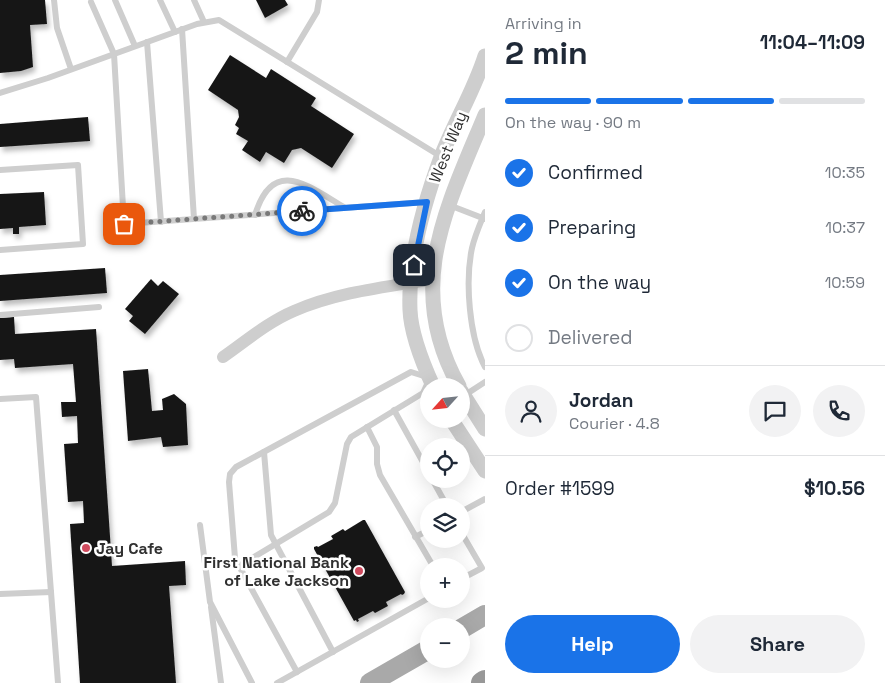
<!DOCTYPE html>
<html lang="en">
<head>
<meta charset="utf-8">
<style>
  body { margin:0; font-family:"Space Grotesk",sans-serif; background:#f2f2f3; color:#1f2937; height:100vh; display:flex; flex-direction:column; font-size:19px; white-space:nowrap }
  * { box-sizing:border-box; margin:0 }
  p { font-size:16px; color:#747a83 }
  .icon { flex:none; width:28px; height:28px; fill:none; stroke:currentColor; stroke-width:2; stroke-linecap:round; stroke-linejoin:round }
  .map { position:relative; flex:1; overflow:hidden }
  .side { display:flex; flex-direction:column; background:#fff; width:400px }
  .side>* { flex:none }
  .needle { width:32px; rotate:243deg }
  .buttons { position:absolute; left:420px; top:378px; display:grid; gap:10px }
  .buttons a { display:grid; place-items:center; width:50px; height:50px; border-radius:50%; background:#fff; box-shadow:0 5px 20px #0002; font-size:25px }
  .pin { position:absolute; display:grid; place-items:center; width:42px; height:42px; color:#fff; margin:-21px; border-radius:10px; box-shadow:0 2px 8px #0006 }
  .courier { position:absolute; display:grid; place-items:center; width:50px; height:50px; margin:-25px; border:4px solid #1a73e8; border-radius:50%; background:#fff; color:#222; box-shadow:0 1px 6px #0007 }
  .head em { font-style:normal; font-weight:700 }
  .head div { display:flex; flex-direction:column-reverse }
  .head { display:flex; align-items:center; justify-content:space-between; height:85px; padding:0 20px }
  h1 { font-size:32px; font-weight:700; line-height:38px }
  .bar { display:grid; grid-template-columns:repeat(4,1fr); gap:8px 5px; align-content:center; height:60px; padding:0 20px }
  .bar i { height:6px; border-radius:4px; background:#e0e1e3 }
  .bar .on { background:#1a73e8 }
  .bar p { grid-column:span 4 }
  .line { display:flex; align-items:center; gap:12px; padding:0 20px; border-top:1px solid #e0e1e3 }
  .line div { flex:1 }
  .round { display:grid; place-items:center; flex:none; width:52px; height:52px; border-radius:26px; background:#f2f2f3 }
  ol { padding:0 20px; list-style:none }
  li { display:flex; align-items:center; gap:15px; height:55px }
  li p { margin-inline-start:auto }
  li .icon { padding:5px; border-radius:50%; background:#1a73e8; color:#fff; stroke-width:4 }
  li:last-child { color:#747a83 }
  li i { width:28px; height:28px; border:2px solid #e0e1e3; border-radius:50% }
  .action { display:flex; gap:10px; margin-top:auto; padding:10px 20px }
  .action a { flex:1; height:58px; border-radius:30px; background:#1a73e8; color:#fff; font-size:20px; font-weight:700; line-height:58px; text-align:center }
  .action a+a { background:#f2f2f3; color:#1f2937 }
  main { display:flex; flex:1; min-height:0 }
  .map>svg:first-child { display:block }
  .building { fill:#181818; filter:url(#shadow) }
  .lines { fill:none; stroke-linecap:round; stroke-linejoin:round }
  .service { stroke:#cecece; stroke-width:6 }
  .minor { stroke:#cecece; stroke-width:12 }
  .tertiary { stroke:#cecece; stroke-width:15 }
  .primary { stroke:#a9a9a9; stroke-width:20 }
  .motorway { stroke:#989898; stroke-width:22 }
  .done { stroke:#797979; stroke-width:5; stroke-dasharray:0 9 }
  .route { stroke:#1a73e8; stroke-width:6 }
  .poi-dot { fill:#d04b5e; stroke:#fff; stroke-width:2 }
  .labels { text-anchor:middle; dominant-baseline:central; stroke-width:5; stroke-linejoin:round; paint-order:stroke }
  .street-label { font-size:16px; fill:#313131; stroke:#fff }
  .poi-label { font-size:16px; font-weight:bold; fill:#313131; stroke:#fff; text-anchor:start }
</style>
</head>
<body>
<main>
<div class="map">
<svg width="485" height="683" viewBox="0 0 485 683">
  <defs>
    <filter id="shadow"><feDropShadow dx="2.5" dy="4.5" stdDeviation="2.5" flood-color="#0004"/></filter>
  </defs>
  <rect width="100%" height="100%" fill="#fff"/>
  <g class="building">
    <polygon points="0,0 45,0 47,24 30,25 33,67 21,71 0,73"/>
    <polygon points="256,0 285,0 288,5 265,18"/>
    <polygon points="230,55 266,78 271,69 316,98 311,106 354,134 332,168 301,148 292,150 284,163 266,152 260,162 242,150 248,141 236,134 239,128 235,125 239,117 238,110 208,90"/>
    <polygon points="88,117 90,141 0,147 0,124"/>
    <polygon points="44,192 46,225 19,227 19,234 13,234 13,228 0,229 0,194"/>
    <polygon points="105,268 107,293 0,301 0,275"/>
    <polygon points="151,279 158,286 163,281 179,294 145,334 129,321 133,316 125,309"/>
    <polygon points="14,317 15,334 96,329 112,566 185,561 186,585 169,586 176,683 80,683 70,524 84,523 83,501 68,502 64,444 78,443 77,416 62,417 61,402 76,402 73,364 15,368 14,359 0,360 0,318"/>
    <polygon points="148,369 152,411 163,410 162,399 174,394 186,404 188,445 163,447 161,437 128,441 123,371"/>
    <polygon points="363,520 365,520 405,592 404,594 402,595 401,594 386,602 388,606 375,613 373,611 358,619 359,621 357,622 356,620 354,621 314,549 314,547 317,546 318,547 333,539 331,536 343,529 345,531"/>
  </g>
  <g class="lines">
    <g class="service">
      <polyline points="54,0 57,28 71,69"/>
      <polyline points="115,0 135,46"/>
      <polyline points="160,0 175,32"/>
      <polyline points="194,0 204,22"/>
      <polyline points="91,2 114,54 124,224 426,202"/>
      <polyline points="182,29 194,219"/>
      <polyline points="147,42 161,222"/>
      <polyline points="287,62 317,12 319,0"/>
      <polyline points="0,93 48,78 197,24 219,20 440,156"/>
      <polyline points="0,170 78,165 83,244 0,250"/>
      <polyline points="449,205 485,219"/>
      <path d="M485,212c-5,12 -10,23 -13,36 -7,33 -3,89 13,119"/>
      <path d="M255,215c18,-59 53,-29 89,-8"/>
      <polyline points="0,315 99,307"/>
      <polyline points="465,395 485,382"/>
      <polyline points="0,399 36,397 58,683"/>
      <polyline points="394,410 429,473"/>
      <polyline points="367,427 377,447 377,464 380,475 433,566"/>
      <polyline points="264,452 271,535 333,652"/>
      <polyline points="432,479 447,506"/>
      <polyline points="461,512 485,499"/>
      <polyline points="200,525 210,602 252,683"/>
      <polyline points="461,532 482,568 461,579"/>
      <polyline points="415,537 429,530"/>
      <polyline points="239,566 329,512 335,503 347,444 351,437 423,393 430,378 411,372 236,467 230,474 229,482 235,558 239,566 297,672"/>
      <polyline points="0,594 51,592"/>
      <polyline points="211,607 221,683"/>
      <polyline points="277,683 429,598"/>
    </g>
    <path class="minor" d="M223,357c23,-16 45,-35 71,-46 44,-19 92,-24 139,-32"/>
    <g class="tertiary">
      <path d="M433,386c-10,-22 -22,-51 -23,-76 -2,-49 14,-107 31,-153 13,-34 33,-66 44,-101"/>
      <path d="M459,386c-55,-98 -13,-177 26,-271"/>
      <polyline points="461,391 485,429"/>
      <polyline points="451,419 485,471"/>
    </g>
    <g class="primary">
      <polyline points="461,629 485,615"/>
      <polyline points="370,683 429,649"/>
    </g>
    <polyline class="motorway" points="482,683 485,681"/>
  </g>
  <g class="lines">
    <polyline class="done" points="124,224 302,211"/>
    <polyline class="route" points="302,211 427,202 414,265"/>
  </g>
  <g class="poi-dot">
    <circle cx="86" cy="548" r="5"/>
    <circle cx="359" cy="571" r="5"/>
  </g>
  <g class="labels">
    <g class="street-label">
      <text transform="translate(448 147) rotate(-68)">West Way</text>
    </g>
    <g class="poi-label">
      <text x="96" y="548">Jay Cafe</text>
      <text x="349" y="562" text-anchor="end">First National Bank<tspan x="349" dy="18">of Lake Jackson</tspan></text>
    </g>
  </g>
</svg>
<div class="buttons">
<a><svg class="needle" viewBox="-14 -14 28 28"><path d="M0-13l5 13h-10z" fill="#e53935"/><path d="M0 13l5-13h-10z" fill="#747a83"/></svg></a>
<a><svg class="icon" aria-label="locate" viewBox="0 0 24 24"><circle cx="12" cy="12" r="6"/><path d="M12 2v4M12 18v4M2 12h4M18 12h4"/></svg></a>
<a><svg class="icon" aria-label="layers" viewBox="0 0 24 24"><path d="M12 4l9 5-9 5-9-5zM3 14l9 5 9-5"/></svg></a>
<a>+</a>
<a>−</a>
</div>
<div class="pin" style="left:124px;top:224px;background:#ea580c"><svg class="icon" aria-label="bag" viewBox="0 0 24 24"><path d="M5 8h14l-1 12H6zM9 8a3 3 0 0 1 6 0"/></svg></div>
<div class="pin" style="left:414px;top:265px;background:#1f2937"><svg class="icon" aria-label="home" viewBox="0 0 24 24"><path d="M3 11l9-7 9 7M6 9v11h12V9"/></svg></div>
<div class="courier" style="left:302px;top:211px"><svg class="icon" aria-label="bike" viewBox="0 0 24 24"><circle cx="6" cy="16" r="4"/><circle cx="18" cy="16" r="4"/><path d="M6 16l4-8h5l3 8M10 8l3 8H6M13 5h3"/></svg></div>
</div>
<section class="side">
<div class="head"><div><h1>2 min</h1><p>Arriving in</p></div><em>11:04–11:09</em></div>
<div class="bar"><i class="on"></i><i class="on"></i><i class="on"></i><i></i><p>On the way · 90 m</p></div>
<ol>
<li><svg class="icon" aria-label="check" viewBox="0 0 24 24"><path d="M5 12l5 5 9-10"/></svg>Confirmed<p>10:35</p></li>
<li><svg class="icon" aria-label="check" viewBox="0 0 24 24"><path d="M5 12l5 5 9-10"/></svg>Preparing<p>10:37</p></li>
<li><svg class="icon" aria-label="check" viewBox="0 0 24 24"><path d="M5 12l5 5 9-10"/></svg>On the way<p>10:59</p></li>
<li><i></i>Delivered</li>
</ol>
<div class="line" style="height:90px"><a class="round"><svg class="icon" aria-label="person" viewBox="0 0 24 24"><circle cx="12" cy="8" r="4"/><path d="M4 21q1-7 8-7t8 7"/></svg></a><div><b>Jordan</b><p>Courier · 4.8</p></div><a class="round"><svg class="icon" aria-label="chat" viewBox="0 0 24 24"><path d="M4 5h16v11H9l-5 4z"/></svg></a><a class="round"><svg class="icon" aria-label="phone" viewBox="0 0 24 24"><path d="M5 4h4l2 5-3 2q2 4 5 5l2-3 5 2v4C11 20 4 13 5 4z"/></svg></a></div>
<div class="line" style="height:65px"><div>Order #1599</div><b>$10.56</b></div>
<div class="action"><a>Help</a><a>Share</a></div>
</section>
</main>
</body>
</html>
